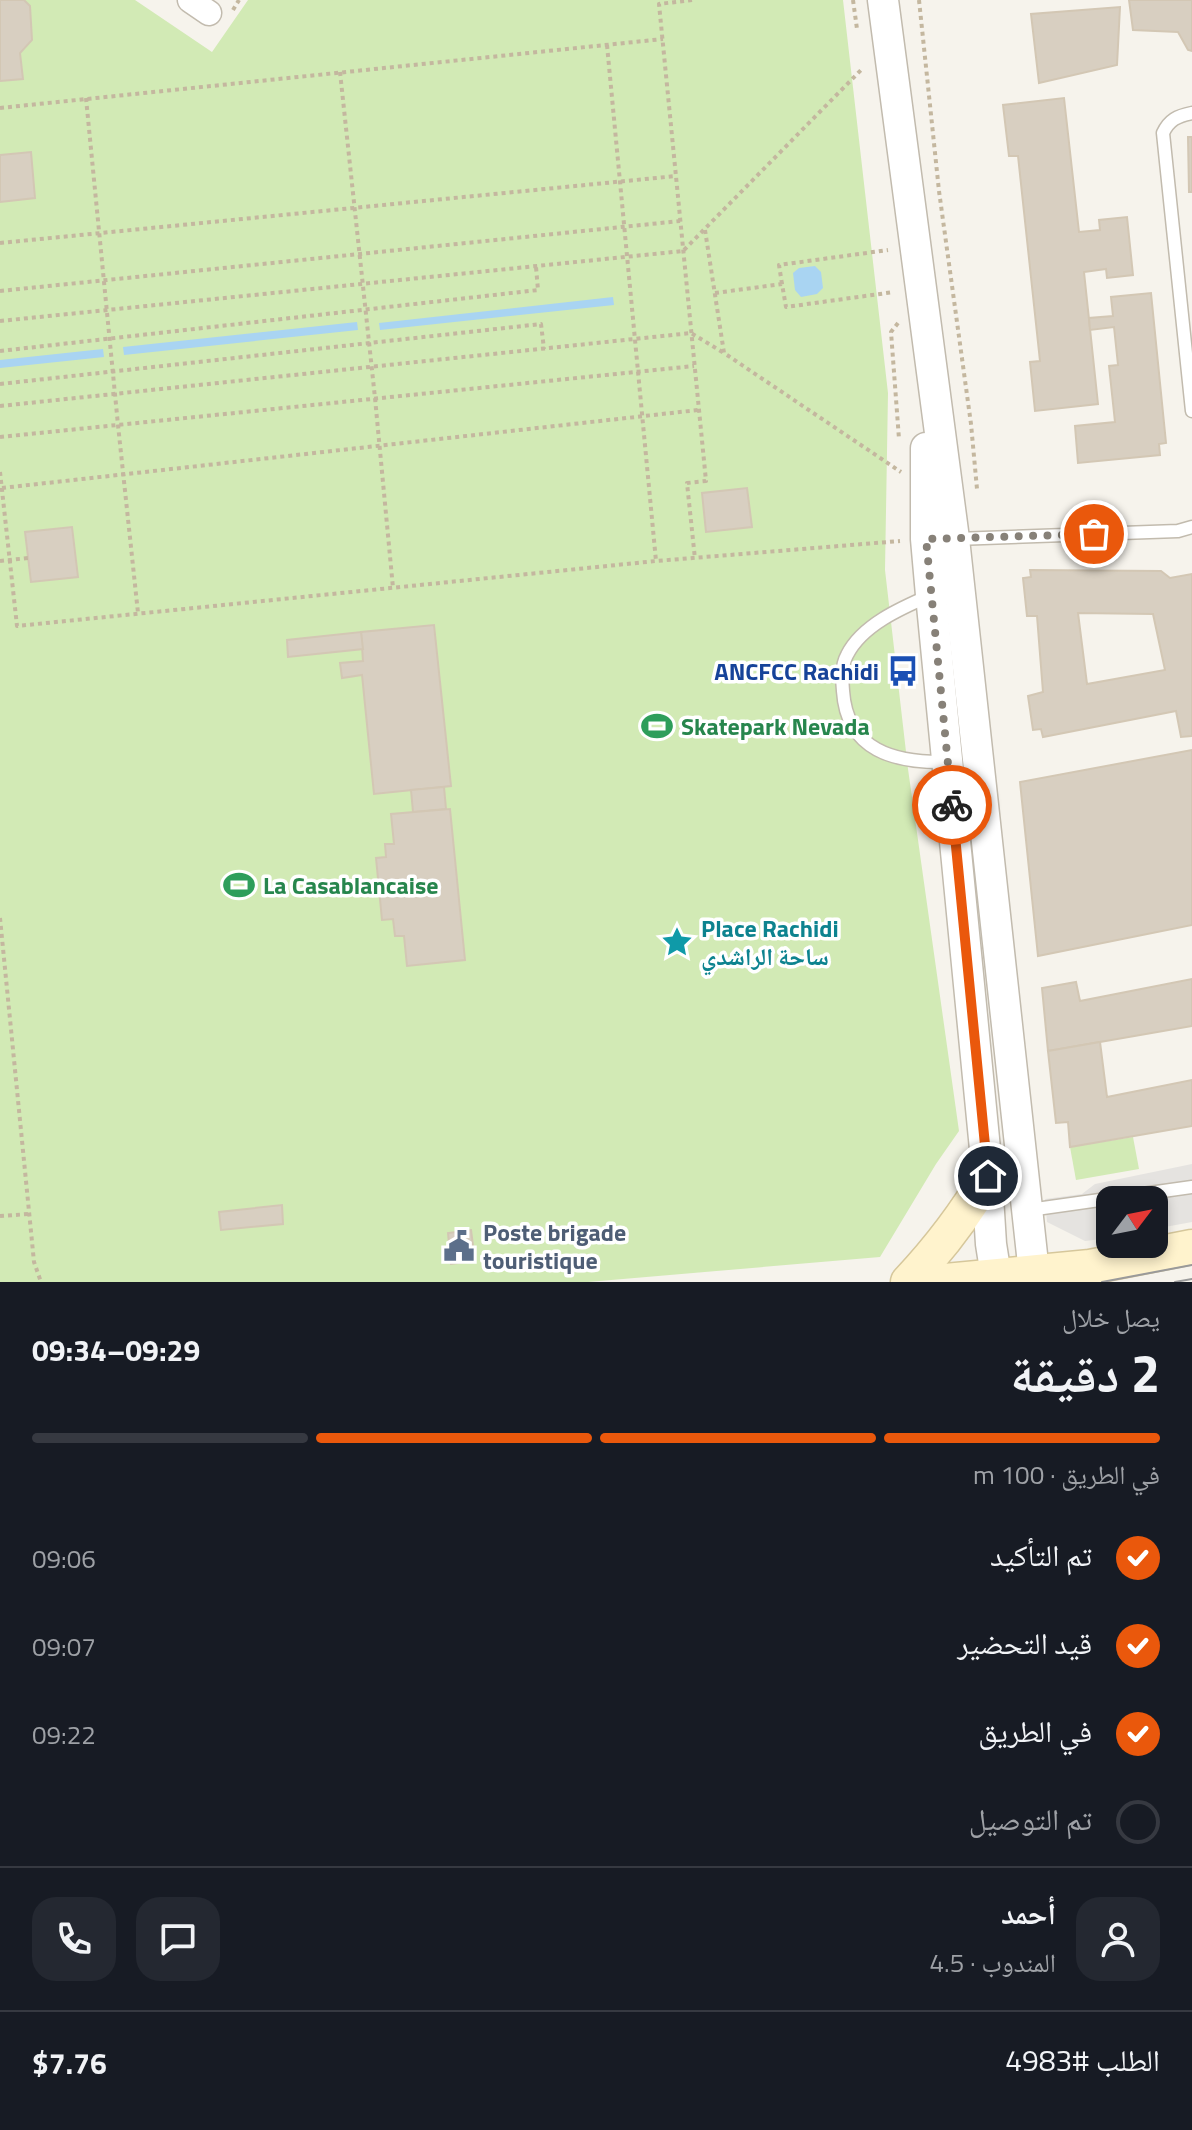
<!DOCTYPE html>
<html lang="ar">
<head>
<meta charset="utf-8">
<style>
  body { margin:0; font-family:"Titillium Web","Noto Naskh Arabic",sans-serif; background:#242831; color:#f1f3f6; direction:rtl; height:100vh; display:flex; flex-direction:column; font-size:30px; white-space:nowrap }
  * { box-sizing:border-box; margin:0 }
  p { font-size:26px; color:#9ea1a6 }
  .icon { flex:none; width:44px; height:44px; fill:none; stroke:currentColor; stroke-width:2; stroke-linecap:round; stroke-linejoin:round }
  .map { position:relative; height:1282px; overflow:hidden; direction:ltr }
  .side { display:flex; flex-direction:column; background:#171b24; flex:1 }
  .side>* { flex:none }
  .needle { width:52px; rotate:58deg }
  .tools { position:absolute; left:1096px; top:1186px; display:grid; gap:16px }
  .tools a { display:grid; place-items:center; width:72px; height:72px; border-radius:16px; background:#171b24; box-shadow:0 4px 12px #0003; font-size:40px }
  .pin { position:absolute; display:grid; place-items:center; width:68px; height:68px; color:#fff; margin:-34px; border:4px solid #fff; border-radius:50%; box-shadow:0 2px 8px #0007 }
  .courier { position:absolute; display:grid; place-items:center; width:80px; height:80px; margin:-40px; border:6px solid #ea580c; border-radius:50%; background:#fff; color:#222; box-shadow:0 2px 10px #0007 }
  .summary em { font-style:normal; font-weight:700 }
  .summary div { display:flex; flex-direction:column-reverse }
  .summary { display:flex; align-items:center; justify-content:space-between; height:136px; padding:0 32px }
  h1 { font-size:52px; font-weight:700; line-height:60px }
  .bar { display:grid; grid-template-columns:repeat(4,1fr); gap:12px 8px; align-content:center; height:96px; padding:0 32px }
  .bar i { height:10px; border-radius:6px; background:#363941 }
  .bar .current { background:#ea580c }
  .bar p { grid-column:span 4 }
  .line { display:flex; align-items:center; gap:20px; padding:0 32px; border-top:2px solid #363941 }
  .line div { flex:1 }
  .round { display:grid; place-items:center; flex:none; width:84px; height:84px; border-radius:24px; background:#242831 }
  ol { padding:0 32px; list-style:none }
  li { display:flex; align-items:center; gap:24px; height:88px }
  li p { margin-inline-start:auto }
  li .icon { padding:8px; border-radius:50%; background:#ea580c; color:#fff; stroke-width:4 }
  li:last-child { color:#9ea1a6 }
  li i { width:44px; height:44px; border:4px solid #363941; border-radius:50% }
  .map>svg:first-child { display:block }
  .green { fill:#d2eab5 }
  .parking { fill:#e5e3e0 }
  .water { fill:#a9d4f2 }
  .building { fill:#d8cfc1; stroke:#d3c7b4; stroke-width:2; fill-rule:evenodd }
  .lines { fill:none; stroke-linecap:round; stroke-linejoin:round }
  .service-casing { stroke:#c2bbae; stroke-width:15 }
  .minor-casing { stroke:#c2bbae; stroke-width:27 }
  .tertiary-casing { stroke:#c2bbae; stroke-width:33 }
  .secondary-casing { stroke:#d6c79b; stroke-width:37 }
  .path { stroke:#c4b79f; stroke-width:4; stroke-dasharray:4 4; stroke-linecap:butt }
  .service { stroke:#fff; stroke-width:12 }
  .minor { stroke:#fff; stroke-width:24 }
  .tertiary { stroke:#fff; stroke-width:30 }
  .secondary { stroke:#fff3cd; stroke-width:34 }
  .tram { stroke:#9a9a9a; stroke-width:2 }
  .done { stroke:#878178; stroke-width:8; stroke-dasharray:0 14.4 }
  .route { stroke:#ea580c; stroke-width:10 }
  .labels { text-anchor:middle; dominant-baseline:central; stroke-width:7; stroke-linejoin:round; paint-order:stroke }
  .transit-label { font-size:24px; font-weight:bold; fill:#164399; stroke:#fff; text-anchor:end }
  .leisure-label { font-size:24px; font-weight:bold; fill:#27864d; stroke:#fff; text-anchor:start }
  .culture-label { font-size:24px; font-weight:bold; fill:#0d838f; stroke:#fff; text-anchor:start }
  .service-label { font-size:24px; font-weight:bold; fill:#4e5e75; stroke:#fff; text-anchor:start }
</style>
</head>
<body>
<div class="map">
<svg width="1192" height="1282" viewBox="0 0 1192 1282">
  <rect width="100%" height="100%" fill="#f6f3ec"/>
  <g class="green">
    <polygon points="0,0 135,0 212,52 248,0 843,0 888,393 885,570 908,769 959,1131 936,1164 880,1257 588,1282 0,1282"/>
    <polygon points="1133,1137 1139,1169 1076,1180 1070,1147"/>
  </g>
  <polygon class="parking" points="1192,1164 1192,1222 1154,1229 1154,1200 1110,1200 1110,1238 1085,1241 1047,1222 1045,1199 1082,1194 1095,1184"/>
  <g class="water">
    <polygon points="815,266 821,272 823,288 817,294 801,297 795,290 793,273 799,268"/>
    <polygon points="613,297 614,305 380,330 379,323"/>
    <polygon points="357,322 358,330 124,355 123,347"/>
    <polygon points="103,349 104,357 0,368 0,360"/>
  </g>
  <g class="building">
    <polygon points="0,0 24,0 30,6 32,40 20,53 23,79 0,81"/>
    <polygon points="1129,0 1192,0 1192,51 1188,50 1178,32 1133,30"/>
    <polygon points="1120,7 1117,65 1039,83 1031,14"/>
    <polygon points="1064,98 1079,232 1100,230 1099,220 1127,217 1133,275 1107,278 1106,269 1084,272 1098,404 1035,411 1030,362 1040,361 1018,156 1009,156 1003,105"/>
    <polygon points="1188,137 1192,137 1192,192 1189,192"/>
    <polygon points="31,152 35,198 0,202 0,155"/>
    <polygon points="1151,293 1166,443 1159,444 1160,455 1078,463 1075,426 1115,422 1109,366 1118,365 1114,327 1090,330 1089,318 1113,316 1111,297"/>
    <polygon points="747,488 752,527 706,532 702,493"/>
    <polygon points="72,527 78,577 31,582 25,532"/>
    <path d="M1030,570l131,1 9,7 22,-4v162l-11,1 -5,-26 -133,26 -2,-8 -8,1 -5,-34 15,-4 -6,-76h-10l-4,-38 8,-1zM1078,613l75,1 12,56 -78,14z"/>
    <polygon points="434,625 451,786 374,794 362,675 342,678 340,663 363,661 361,632"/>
    <polygon points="361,632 363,649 288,657 287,640"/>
    <polygon points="1192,750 1192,925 1038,956 1020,782"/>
    <polygon points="444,787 446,809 413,812 411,790"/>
    <polygon points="450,809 465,960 407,966 404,936 395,936 393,919 382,920 376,858 386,857 385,844 394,844 391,814"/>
    <polygon points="1192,979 1192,1026 1048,1051 1042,988 1076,982 1080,1001"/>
    <polygon points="1100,1042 1107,1097 1192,1080 1192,1126 1070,1147 1068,1122 1056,1123 1048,1051"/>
    <polygon points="282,1205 283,1224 221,1230 219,1212"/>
    <polygon points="471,1230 475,1261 451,1264 448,1233"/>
  </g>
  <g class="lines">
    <defs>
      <g id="service">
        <path d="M1192,113c-15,3 -23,7 -29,20l29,278"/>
        <polyline points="956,539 1178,531 1192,527"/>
        <path d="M931,595c-30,13 -69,30 -84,60 -6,11 -5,25 -4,36 4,60 52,72 103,71"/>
        <polyline points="1029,1210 1192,1187"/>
      </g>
      <polyline id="minor" points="190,0 209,13"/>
      <g id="tertiary">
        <polyline points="883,0 954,539 1035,1282"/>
        <polyline points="926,448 926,539 931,595 985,1149 991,1244 997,1282"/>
      </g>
      <g id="secondary">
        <path d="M908,1282c31,-33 57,-67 80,-106"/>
        <polyline points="935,1282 1090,1267 1192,1247"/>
      </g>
    </defs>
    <use href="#service" class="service-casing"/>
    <use href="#minor" class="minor-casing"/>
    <use href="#tertiary" class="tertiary-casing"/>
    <use href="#secondary" class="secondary-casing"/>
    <g class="path">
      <polyline points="692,0 659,4 706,481 687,483 695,559"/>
      <polyline points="853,0 857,29"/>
      <polyline points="919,0 939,191 971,424 977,489"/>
      <polyline points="233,10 239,0"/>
      <polyline points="607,45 656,561"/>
      <polyline points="340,72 375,398 393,588"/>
      <polyline points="86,98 118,425 138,613"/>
      <polyline points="0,108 663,39"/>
      <polyline points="705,230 724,353 901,472"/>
      <polyline points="0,243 676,176"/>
      <polyline points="782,284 779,265 888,250"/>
      <polyline points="0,291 680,221"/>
      <polyline points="715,293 782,284 786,307 894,292"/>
      <polyline points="0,321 683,251 863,68"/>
      <polyline points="898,323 891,332 899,439"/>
      <polyline points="0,351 538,290 536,267"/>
      <polyline points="0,384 541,324 544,349"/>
      <polyline points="0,406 691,333 724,353"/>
      <polyline points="0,437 694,366"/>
      <polyline points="0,472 17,626 656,561 900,541"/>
      <polyline points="2,488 698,410"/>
      <polyline points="0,561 28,558"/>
      <polyline points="0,918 34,1262 41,1282"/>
      <polyline points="0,1216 29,1214"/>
    </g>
    <use href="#service" class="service"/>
    <use href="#minor" class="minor"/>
    <use href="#tertiary" class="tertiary"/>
    <use href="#secondary" class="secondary"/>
    <g class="tram">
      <polyline points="1102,1282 1192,1265"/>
      <polyline points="1175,1282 1192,1279"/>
    </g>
  </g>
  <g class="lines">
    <polyline class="done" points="952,805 926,539 1094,534"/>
    <polyline class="route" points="952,805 988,1176"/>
  </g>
  <defs>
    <symbol id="bus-bare" viewBox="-9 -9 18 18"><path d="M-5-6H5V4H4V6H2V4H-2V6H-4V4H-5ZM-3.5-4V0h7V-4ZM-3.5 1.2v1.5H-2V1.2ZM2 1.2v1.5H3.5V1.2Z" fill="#1a4fb4" stroke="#fff" stroke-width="2.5" paint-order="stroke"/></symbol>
    <symbol id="stadium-bare" viewBox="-9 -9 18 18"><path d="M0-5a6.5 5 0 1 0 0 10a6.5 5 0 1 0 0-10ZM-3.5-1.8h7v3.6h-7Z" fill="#2e9e5b" stroke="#fff" stroke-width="2.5" paint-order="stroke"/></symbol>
    <symbol id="sight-bare" viewBox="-9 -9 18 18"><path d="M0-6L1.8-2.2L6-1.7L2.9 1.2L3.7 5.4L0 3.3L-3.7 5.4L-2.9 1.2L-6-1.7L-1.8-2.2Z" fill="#0f9aa8" stroke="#fff" stroke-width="2.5" paint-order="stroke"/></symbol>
    <symbol id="civic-bare" viewBox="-9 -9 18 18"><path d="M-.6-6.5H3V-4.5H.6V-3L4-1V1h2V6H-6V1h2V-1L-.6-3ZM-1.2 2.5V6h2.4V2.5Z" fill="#5c6f8a" stroke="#fff" stroke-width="2.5" paint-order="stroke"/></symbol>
  </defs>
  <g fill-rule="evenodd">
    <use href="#bus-bare" x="881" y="649" width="44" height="44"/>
    <use href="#stadium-bare" x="635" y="704" width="44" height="44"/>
    <use href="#stadium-bare" x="217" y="863" width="44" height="44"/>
    <use href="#sight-bare" x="655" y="920" width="44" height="44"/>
    <use href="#civic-bare" x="437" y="1224" width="44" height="44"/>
  </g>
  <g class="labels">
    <g class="transit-label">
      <text x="879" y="671">ANCFCC Rachidi</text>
    </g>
    <g class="leisure-label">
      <text x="681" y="726">Skatepark Nevada</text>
      <text x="263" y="885">La Casablancaise</text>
    </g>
    <g class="culture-label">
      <text x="701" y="928">Place Rachidi<tspan x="701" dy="28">ساحة الراشدي</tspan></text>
    </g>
    <g class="service-label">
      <text x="483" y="1232">Poste brigade<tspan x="483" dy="28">touristique</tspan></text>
    </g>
  </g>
</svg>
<div class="tools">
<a><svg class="needle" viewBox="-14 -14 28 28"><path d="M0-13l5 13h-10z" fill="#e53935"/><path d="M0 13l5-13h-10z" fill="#9ea1a6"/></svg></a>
</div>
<div class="pin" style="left:1094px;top:534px;background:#ea580c"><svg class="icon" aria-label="bag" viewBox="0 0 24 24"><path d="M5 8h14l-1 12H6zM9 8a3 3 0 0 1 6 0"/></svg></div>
<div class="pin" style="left:988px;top:1176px;background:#1f2937"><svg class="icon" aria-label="home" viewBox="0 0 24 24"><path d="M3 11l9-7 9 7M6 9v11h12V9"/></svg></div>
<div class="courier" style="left:952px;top:805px"><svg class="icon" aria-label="bike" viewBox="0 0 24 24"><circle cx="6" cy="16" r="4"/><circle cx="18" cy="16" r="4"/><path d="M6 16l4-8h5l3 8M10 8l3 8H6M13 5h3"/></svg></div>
</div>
<section class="side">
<div class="summary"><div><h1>2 دقيقة</h1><p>يصل خلال</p></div><em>09:29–09:34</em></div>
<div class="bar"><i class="current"></i><i class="current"></i><i class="current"></i><i></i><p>في الطريق · 100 m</p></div>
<ol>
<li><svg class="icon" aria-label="check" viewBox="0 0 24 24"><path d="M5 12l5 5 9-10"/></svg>تم التأكيد<p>09:06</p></li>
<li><svg class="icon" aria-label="check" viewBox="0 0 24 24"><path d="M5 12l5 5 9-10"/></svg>قيد التحضير<p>09:07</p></li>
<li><svg class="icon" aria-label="check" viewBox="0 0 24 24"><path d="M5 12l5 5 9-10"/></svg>في الطريق<p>09:22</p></li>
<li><i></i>تم التوصيل</li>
</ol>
<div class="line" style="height:144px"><a class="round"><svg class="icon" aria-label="person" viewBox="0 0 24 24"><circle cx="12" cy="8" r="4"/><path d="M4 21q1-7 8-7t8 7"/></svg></a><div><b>أحمد</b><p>المندوب · 4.5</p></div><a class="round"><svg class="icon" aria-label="chat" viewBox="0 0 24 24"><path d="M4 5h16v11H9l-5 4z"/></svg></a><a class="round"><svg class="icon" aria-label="phone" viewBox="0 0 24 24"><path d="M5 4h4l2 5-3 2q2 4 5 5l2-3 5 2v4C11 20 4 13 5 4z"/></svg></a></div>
<div class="line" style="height:104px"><div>الطلب #4983</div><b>$7.76</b></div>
</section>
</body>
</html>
